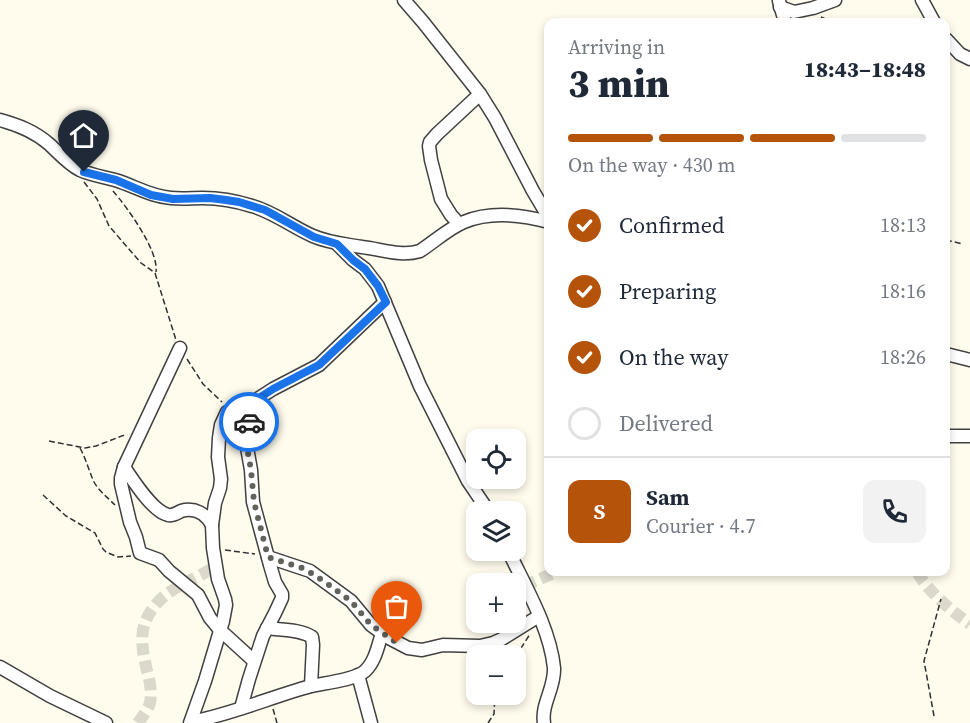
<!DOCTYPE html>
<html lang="en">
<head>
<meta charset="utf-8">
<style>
  body { margin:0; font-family:"Source Serif 4",serif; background:#f2f2f3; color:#1f2937; height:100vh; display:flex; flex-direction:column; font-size:22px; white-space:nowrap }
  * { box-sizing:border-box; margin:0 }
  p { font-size:20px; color:#747a83 }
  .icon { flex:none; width:33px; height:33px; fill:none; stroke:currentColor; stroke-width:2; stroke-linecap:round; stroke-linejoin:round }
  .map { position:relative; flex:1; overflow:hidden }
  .side { position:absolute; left:544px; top:18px; width:406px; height:558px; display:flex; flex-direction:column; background:#fff; border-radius:12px; box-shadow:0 3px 9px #0003 }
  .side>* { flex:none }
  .tools { position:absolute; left:466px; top:429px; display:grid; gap:12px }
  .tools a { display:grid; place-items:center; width:60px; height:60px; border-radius:12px; background:#fff; box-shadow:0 3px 9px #0003; font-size:30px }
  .pin { position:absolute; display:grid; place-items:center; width:51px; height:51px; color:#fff; margin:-62px -26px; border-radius:50% 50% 50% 0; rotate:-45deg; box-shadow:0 0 6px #0007 }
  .pin .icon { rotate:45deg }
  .courier { position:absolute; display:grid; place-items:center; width:60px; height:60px; margin:-30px; border:4px solid #1a73e8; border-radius:50%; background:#fff; color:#222; box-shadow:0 2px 8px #0007 }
  .headline em { font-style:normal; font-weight:800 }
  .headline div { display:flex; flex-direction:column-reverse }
  .headline { display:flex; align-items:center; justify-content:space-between; height:102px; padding:0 24px }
  h1 { font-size:39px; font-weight:800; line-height:45px }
  .bar { display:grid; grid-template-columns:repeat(4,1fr); gap:9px 6px; align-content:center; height:72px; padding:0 24px }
  .bar i { height:8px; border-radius:4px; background:#e0e1e3 }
  .bar .on { background:#b45309 }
  .bar p { grid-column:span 4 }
  .line { display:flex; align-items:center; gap:15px; padding:0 24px; border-top:2px solid #e0e1e3 }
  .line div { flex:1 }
  .round { display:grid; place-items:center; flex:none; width:63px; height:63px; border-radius:12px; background:#f2f2f3 }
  ol { padding:0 24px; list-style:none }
  li { display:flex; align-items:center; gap:18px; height:66px }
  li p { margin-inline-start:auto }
  li .icon { padding:6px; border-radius:50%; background:#b45309; color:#fff; stroke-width:4 }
  li:last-child { color:#747a83 }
  li i { width:33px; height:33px; border:3px solid #e0e1e3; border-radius:50% }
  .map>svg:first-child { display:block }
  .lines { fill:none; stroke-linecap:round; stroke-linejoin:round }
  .minor-tunnel { stroke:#dbd8cc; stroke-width:12; stroke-dasharray:12 6; stroke-linecap:butt }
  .minor-casing { stroke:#414141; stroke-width:15 }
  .path { stroke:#303030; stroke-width:1.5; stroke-dasharray:6 3; stroke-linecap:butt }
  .minor { stroke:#fff; stroke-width:12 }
  .done { stroke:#62615c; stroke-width:6; stroke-dasharray:0 10.8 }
  .route { stroke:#1a73e8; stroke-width:8 }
</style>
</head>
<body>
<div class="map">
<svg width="970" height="723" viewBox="0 0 970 723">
  <rect width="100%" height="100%" fill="#fffcee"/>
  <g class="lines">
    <g class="minor-tunnel">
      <path d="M917,572c12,20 33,38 53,52"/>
      <polyline points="524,586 556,572"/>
      <path d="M138,723c4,-6 10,-13 12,-20 2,-10 0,-22 -3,-32 -6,-27 -10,-46 11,-69 16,-17 39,-23 58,-36"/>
    </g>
    <defs>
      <g id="minor">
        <polyline points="404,0 423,22 480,94 495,118 533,191 549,218"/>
        <polyline points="922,0 934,22"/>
        <polyline points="779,1 785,22"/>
        <polyline points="780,7 794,12 813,8 835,0"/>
        <polyline points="946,39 960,54 970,59"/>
        <path d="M0,120c18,5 34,11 49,24 9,8 19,20 31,26 11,5 24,7 35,10 20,6 34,16 56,18 11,1 21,0 32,0 16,0 33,3 49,8 22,6 40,21 61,30 16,7 31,8 49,11 19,2 39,10 58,4 14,-9 29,-23 44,-29 26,-11 59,-7 85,0"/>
        <polyline points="459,224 451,215 441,199 431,160 429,146 430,142 437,134 480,94"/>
        <polyline points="337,244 353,260 365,269 378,286 420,386 468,481 489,512"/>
        <polyline points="180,348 124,467 121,478 121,484 130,522 136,537 140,553 159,560 169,571 198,595 210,618 220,630 254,661"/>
        <polyline points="946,354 970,360"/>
        <polyline points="946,436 970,436"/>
        <path d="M124,467c9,13 28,44 44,48 5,1 9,-2 13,-4 14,-4 25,3 31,14"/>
        <path d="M508,550c17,36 42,78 46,118 1,20 -13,36 -10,55"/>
        <polyline points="268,557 310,571 351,601 371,625 387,637 408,648 422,650 443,645 480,646 493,643 502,639 539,616"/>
        <path d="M267,628c13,2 33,1 45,9l1,8 -2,41"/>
        <polyline points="0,667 50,696 106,723"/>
        <polyline points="358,675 371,723"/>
        <polyline points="241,708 249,679 263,636 275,613 282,598 282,594 275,582 270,565 253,502 251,470 246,442 251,410 259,398 273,389 319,365 385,302"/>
        <path d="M191,722c41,-8 80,-25 120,-36 14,-3 44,-6 54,-15 10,-9 13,-25 17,-38"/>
        <polyline points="190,723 205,681 223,621 226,605 225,599 218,579 213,548 212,525 215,503 220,488 221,479 218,457 219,438 221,425 227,412"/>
      </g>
    </defs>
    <use href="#minor" class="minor-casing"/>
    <g class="path">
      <polyline points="821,17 832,22"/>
      <polyline points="84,182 97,199 109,226 141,263 155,273 176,340"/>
      <path d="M113,191c14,16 46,60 43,81"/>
      <polyline points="946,240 963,244"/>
      <polyline points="187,359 203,384 222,402"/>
      <polyline points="232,425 236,435"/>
      <polyline points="49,441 85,448 96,446 127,434"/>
      <path d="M80,448c6,11 9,23 14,34 5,9 13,15 21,23"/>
      <polyline points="43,495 66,516 95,533 103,549 106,552 118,557 131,556"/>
      <polyline points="225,550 255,554"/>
      <polyline points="516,656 530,634"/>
      <polyline points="273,709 277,723"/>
      <polyline points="934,716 924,661 941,599"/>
      <polyline points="488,723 494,714 495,694"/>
    </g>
    <use href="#minor" class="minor"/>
  </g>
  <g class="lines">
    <polyline class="done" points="249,422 246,442 251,470 254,502 268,557 305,569 325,582 351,601 371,625 397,643"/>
    <polyline class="route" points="84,172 116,180 151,195 173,199 210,198 226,200 239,202 265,210 314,237 337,244 353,260 365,269 378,286 386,302 319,365 273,389 259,398 251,410 249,422"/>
  </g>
</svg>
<div class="tools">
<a><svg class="icon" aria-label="locate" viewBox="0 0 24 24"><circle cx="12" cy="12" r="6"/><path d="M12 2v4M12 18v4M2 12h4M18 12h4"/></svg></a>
<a><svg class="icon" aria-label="layers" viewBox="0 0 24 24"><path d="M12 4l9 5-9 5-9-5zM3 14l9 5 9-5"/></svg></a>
<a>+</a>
<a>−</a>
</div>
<div class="pin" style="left:397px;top:643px;background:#ea580c"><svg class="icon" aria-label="bag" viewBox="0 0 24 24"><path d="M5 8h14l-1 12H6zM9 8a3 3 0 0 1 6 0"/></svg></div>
<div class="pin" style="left:84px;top:172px;background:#1f2937"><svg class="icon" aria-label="home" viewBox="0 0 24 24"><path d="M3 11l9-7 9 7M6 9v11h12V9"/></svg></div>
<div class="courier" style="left:249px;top:422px"><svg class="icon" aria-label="car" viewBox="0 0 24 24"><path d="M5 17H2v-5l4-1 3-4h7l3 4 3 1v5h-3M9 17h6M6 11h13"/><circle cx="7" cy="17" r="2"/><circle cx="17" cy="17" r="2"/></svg></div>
<section class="side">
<div class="headline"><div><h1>3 min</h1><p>Arriving in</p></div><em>18:43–18:48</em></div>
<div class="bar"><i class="on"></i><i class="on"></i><i class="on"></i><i></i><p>On the way · 430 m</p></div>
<ol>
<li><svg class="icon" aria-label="check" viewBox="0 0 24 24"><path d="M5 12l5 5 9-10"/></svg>Confirmed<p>18:13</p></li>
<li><svg class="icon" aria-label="check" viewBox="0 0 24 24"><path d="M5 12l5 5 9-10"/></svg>Preparing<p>18:16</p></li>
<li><svg class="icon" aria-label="check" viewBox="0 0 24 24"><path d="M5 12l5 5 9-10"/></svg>On the way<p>18:26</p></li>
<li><i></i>Delivered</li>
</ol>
<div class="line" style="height:108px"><b class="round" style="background:#b45309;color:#fff">S</b><div><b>Sam</b><p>Courier · 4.7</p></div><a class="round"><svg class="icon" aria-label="phone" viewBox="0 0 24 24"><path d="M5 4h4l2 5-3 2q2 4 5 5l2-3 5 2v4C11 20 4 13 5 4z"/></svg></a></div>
</section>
</div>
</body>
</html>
